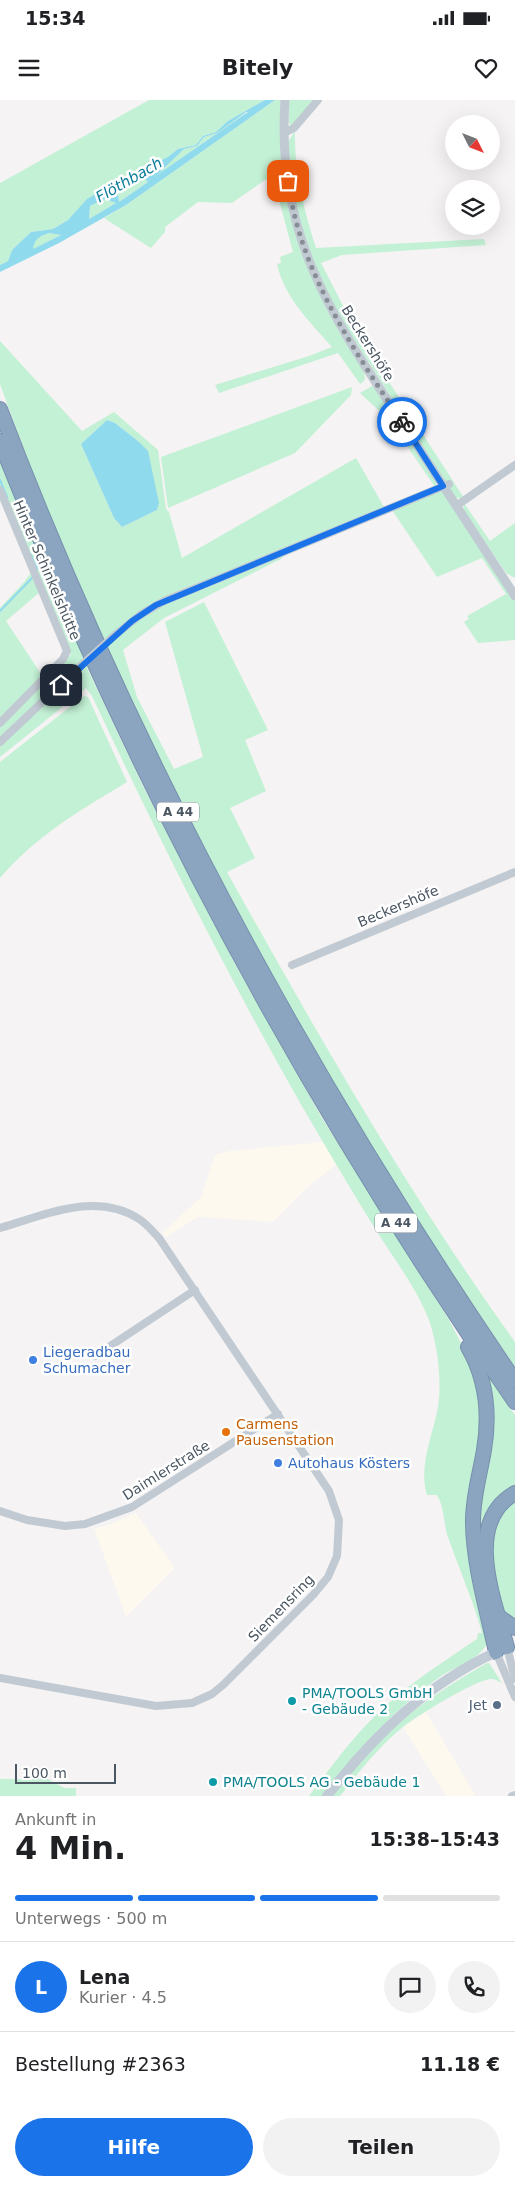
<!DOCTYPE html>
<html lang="de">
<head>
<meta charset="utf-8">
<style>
  body { margin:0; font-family:"DejaVu Sans",sans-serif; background:#f2f2f2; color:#202124; height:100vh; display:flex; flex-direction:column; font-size:19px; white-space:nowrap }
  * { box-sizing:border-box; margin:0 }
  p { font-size:16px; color:#757577 }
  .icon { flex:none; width:28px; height:28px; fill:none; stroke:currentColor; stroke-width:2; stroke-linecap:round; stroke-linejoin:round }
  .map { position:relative; height:1696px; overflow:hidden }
  .panel { display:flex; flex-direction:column; background:#fff; flex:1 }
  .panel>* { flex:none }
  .needle { width:32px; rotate:132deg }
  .buttons { position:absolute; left:445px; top:15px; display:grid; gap:10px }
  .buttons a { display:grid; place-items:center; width:55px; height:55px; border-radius:50%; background:#fff; box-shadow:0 5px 20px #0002; font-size:25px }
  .scale { position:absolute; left:15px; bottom:12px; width:101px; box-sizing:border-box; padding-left:5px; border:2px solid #4a5661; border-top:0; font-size:14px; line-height:18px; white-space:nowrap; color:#4a5661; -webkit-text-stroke:4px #fff; paint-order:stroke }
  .pin { position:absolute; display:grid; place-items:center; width:42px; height:42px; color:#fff; margin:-21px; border-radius:10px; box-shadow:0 2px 8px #0006 }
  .courier { position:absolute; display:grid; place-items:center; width:50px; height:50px; margin:-25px; border:4px solid #1a73e8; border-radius:50%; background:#fff; color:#222; box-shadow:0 1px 6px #0007 }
  .headline em { font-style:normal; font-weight:700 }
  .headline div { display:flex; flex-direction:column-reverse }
  .headline { display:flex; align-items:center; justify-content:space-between; height:85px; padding:0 15px }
  h1 { font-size:32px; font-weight:700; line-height:38px }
  .bar { display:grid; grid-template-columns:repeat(4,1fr); gap:8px 5px; align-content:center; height:60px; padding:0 15px }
  .bar i { height:6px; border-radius:4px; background:#e0e0e0 }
  .bar .on { background:#1a73e8 }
  .bar p { grid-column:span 4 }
  .line { display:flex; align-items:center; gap:12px; padding:0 15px; border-top:1px solid #e0e0e0 }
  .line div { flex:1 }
  .round { display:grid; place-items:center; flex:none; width:52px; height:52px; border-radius:26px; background:#f2f2f2 }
  .button { display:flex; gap:10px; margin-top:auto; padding:10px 15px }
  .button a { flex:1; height:58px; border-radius:30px; background:#1a73e8; color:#fff; font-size:20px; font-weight:700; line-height:58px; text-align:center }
  .button a+a { background:#f2f2f2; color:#202124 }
  .status { display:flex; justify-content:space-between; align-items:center; height:35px; padding:0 25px; background:#fff; direction:ltr }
  .status svg { height:14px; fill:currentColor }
  header { display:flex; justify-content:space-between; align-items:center; height:65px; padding:0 15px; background:#fff; font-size:22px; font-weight:700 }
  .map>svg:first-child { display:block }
  .commercial { fill:#fdf9ef }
  .green { fill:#c3f1d5; fill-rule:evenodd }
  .water { fill:#90daee; fill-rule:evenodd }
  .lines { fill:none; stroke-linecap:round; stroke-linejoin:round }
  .stream { stroke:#90daee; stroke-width:2 }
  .motorway-casing { stroke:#7690ad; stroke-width:16 }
  .minor { stroke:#c1cad2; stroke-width:8 }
  .tertiary { stroke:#c1cad2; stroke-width:9 }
  .secondary { stroke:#c1cbd6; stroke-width:10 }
  .motorway { stroke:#8ba5c1; stroke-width:14 }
  .minor-bridge { stroke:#c1cad2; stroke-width:8 }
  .done { stroke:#868d94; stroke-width:5; stroke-dasharray:0 9 }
  .route { stroke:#1a73e8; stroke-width:6 }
  .shop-dot { fill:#3f7fe0; stroke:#fff; stroke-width:2 }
  .food-dot { fill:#e8710a; stroke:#fff; stroke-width:2 }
  .culture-dot { fill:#0f9aa8; stroke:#fff; stroke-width:2 }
  .service-dot { fill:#5c6f8a; stroke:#fff; stroke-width:2 }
  .labels { text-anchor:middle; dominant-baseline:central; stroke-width:5; stroke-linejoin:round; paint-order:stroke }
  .shield { fill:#fff; stroke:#808990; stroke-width:1 }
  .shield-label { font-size:12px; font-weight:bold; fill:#4a5661 }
  .street-label { font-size:14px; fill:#4a5661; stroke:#fff }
  .shop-label { font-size:14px; fill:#366cbe; stroke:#fff; text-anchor:start }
  .food-label { font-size:14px; fill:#c56008; stroke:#fff; text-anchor:start }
  .culture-label { font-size:14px; fill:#0d838f; stroke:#fff; text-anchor:start }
  .service-label { font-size:14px; fill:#4e5e75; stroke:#fff; text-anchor:end }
  .water-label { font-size:15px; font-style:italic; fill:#0c7c9b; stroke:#fff }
</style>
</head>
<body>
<div class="status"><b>15:34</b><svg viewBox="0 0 49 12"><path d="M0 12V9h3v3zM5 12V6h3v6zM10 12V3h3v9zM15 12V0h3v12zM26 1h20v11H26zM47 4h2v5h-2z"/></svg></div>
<header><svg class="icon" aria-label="menu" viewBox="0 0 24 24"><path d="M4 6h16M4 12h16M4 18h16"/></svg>Bitely<svg class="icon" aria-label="heart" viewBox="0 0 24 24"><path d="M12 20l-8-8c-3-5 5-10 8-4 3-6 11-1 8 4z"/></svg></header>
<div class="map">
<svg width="515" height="1696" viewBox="0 0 515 1696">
  <rect width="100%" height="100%" fill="#f5f3f3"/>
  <g class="commercial">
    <polygon points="323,1042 336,1065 310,1085 273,1122 198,1117 166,1137 162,1133 201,1097 214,1057 217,1054 229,1051"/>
    <polygon points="136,1413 175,1468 126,1517 94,1429 109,1425"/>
    <polygon points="426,1612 476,1696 446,1696 403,1627"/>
  </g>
  <g class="green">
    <polygon points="149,0 265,0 228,21 216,32 203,36 196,45 178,49 169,57 111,85 68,120 53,129 31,132 12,150 8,161 0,165 0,83"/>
    <polygon points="275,0 281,0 284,81 278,90 275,73 232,103 198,102 165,127 165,132 151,148 104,118 126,105"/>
    <polygon points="289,0 315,0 295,23 291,26 289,23"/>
    <polygon points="249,11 153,78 184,49 197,46 204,37 217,33 229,22"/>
    <path d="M295,31c-1,40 9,80 21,117l168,-9 2,6 -144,10 -21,8 35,68 108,167h-8l-121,-188 -27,-61 -15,-52 -5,-55z"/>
    <path d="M144,77l5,4 -30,21 -1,-10c8,-7 15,-14 26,-15z"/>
    <path d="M278,96l8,3c16,62 40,119 78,170l1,11 -5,4 -22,-31 -119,40 -4,-8 94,-29 23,-9c-22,-25 -48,-50 -55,-83l4,-1 -1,-6 13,-5z"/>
    <polygon points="105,99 116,103 89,119 90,106"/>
    <path d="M49,133l12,2 -29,15c2,-11 7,-14 17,-17z"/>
    <path d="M0,241l82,90 32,-19 44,38 8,59 3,3 13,46 174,-100 28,49 -223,91 -22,14 7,2 19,-11 119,-49 -3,5 -117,59 -41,32 14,47 37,72 29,-12 -38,-135 39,-20 64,128 -23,10 21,51 -36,17 25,50 -28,14c89,160 181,321 288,470v25l-52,-76 -110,-172 -106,-188 -81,-159 -77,-159 -61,-152 -28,-77zM107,320l8,3 23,18 20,62 -1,7 -35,17 -8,-9 -33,-74z"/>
    <polygon points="372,286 377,289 437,381 435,387 399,334 388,319 360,293"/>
    <polygon points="352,287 351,295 295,353 168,408 161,357"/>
    <path d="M0,357l82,192 5,19 55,116 93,180 87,154 127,202 28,54 7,44 -16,111 20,110c-3,19 -33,28 -47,37 -47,33 -84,75 -119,120h-13c22,-29 43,-58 69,-83 30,-29 65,-51 99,-74l1,-6h4c-9,-33 -23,-64 -34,-96 -5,-15 -3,-28 -11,-42h-10c-9,-28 6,-60 11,-88 4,-26 0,-58 -8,-84 -11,-31 -33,-60 -51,-88 -28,-45 -54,-89 -80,-134 -75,-132 -143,-268 -207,-405l-6,-8 -86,69v-31l71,-72 -71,-168z"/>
    <polygon points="441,391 443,392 515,501 515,540 478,543 464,522 469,519 467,516 506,494 482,458 437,477 392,410"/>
    <polygon points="464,403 490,441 515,423 515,478 506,473 463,409"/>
    <polygon points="32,471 41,491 6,521 43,577 0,621 0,508 25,481"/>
    <path d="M84,596l4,1 39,85c-48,29 -90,53 -127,96v-116z"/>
    <polygon points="483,1268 515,1315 515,1391 510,1393 484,1452 475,1418 487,1342"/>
    <polygon points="515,1398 515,1526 501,1508 490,1445 500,1411"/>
    <path d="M487,1563h2l13,20c-4,-2 -7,-4 -11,-4 -14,0 -76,38 -88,48 -24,19 -44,45 -63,69h-8c18,-20 34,-44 54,-62 31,-28 64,-50 101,-71z"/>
    <polygon points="0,1679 48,1679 64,1688 76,1688 76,1696 0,1696"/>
  </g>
  <g class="water">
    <path d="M265,0h10l-149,105 -67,38 -59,29v-7l8,-4 4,-11 19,-18 22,-3 15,-9 19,-21 24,-14 57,-28 10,-8 18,-4 7,-9 13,-4 12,-11zM246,12h2l-91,63 27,-26 13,-3 7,-9 13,-4zM138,78h6l4,4 -29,20 -1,-10zM105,99l11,4 -27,16 1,-13zM49,133l12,2 -28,14c1,-10 7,-13 16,-16z"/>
    <polygon points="107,320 115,323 138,341 148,351 159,403 157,410 122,427 114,418 81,344"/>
  </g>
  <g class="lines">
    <g class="stream">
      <polyline points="0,380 7,397"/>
      <polyline points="31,455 37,469"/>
      <polyline points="0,511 32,478"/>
    </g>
    <defs>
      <g id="motorway">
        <path d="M0,309c131,344 307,668 515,972"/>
        <path d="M0,341c134,339 306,661 515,961"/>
        <path d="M468,1247c18,31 22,67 16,103 -4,24 -11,46 -11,71 0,42 14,89 23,131"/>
        <polyline points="498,1516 515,1528"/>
        <path d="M507,1547c-12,-45 -45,-124 8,-154"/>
      </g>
    </defs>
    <use href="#motorway" class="motorway-casing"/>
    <g class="minor">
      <polyline points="284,33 294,28 318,0"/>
      <polyline points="0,390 67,551 63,559 0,623"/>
      <polyline points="456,406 515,365"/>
      <polyline points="115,535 140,515 164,501 449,384"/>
      <polyline points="0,642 73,573"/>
      <polyline points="292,865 515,772"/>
      <path d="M0,1128c45,-13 96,-37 139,-9 8,5 14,13 20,19l170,253 10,29 -2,36 -9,21 -15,18 -90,90 -11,9 -20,9 -36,3 -156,-28"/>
      <polyline points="95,1256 195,1190"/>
      <polyline points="0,1411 27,1420 65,1426 85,1424 132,1407 278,1314"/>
      <polyline points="507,1547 515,1579"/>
      <polyline points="496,1552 515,1597"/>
      <polyline points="512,1696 515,1695"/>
    </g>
    <path class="tertiary" d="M285,0c-9,136 47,216 118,324 37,57 75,115 112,172"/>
    <path class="secondary" d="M327,1696c47,-61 99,-111 169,-144"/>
    <use href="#motorway" class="motorway"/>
    <polyline class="minor-bridge" points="73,573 115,535"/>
  </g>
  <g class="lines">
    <path class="done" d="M288,81c12,91 64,166 114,241"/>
    <polyline class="route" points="61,585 132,521 156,505 443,386 402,322"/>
  </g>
  <g class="shop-dot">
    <circle cx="33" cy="1260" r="5"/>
    <circle cx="278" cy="1363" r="5"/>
  </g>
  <circle class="food-dot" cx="226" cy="1332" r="5"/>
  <g class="culture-dot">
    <circle cx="292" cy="1601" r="5"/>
    <circle cx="213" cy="1682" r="5"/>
  </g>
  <circle class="service-dot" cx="497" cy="1605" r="5"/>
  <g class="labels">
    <g class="shield">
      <rect x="157" y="702.5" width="42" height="19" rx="4"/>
      <rect x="375" y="1113.5" width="42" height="19" rx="4"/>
    </g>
    <g class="shield-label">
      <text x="178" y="712">A 44</text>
      <text x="396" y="1123">A 44</text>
    </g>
    <g class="street-label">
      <text transform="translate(368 243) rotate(58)">Beckershöfe</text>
      <text transform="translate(47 470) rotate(67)">Hinter Schinkelshütte</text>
      <text transform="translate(398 806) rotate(-23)">Beckershöfe</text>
      <text transform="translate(166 1370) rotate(-32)">Daimlerstraße</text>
      <text transform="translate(281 1508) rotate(-46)">Siemensring</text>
    </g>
    <g class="shop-label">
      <text x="43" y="1252">Liegeradbau<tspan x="43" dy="16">Schumacher</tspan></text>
      <text x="288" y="1363">Autohaus Kösters</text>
    </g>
    <g class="food-label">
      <text x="236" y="1324">Carmens<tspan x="236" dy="16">Pausenstation</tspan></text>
    </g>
    <g class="culture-label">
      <text x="302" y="1593">PMA/TOOLS GmbH<tspan x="302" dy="16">- Gebäude 2</tspan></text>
      <text x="223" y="1682">PMA/TOOLS AG - Gebäude 1</text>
    </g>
    <g class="service-label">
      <text x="487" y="1605">Jet</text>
    </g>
    <g class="water-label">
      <text transform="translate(129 80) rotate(-30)">Flöthbach</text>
    </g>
  </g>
</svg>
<div class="buttons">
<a><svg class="needle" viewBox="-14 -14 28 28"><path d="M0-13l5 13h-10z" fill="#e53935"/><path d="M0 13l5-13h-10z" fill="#757577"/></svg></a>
<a><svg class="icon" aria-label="layers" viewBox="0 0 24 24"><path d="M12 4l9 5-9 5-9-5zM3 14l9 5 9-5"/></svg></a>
</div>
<div class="scale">100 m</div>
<div class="pin" style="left:288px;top:81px;background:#ea580c"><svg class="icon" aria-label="bag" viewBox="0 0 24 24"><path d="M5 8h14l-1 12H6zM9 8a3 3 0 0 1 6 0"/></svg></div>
<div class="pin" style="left:61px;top:585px;background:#1f2937"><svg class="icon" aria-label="home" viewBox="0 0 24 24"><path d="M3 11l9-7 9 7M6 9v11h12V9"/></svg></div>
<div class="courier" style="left:402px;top:322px"><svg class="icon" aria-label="bike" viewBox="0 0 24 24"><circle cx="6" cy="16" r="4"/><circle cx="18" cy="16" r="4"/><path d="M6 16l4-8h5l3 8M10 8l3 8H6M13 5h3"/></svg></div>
</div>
<section class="panel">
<div class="headline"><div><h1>4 Min.</h1><p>Ankunft in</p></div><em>15:38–15:43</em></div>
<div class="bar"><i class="on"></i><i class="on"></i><i class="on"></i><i></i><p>Unterwegs · 500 m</p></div>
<div class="line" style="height:90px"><b class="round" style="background:#1a73e8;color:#fff">L</b><div><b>Lena</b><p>Kurier · 4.5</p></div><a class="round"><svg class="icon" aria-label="chat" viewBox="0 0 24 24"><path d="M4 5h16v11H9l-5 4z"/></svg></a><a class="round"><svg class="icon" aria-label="phone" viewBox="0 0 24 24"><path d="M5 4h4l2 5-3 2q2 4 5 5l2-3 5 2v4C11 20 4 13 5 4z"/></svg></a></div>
<div class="line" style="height:65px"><div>Bestellung #2363</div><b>11.18 €</b></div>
<div class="button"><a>Hilfe</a><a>Teilen</a></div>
</section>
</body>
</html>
